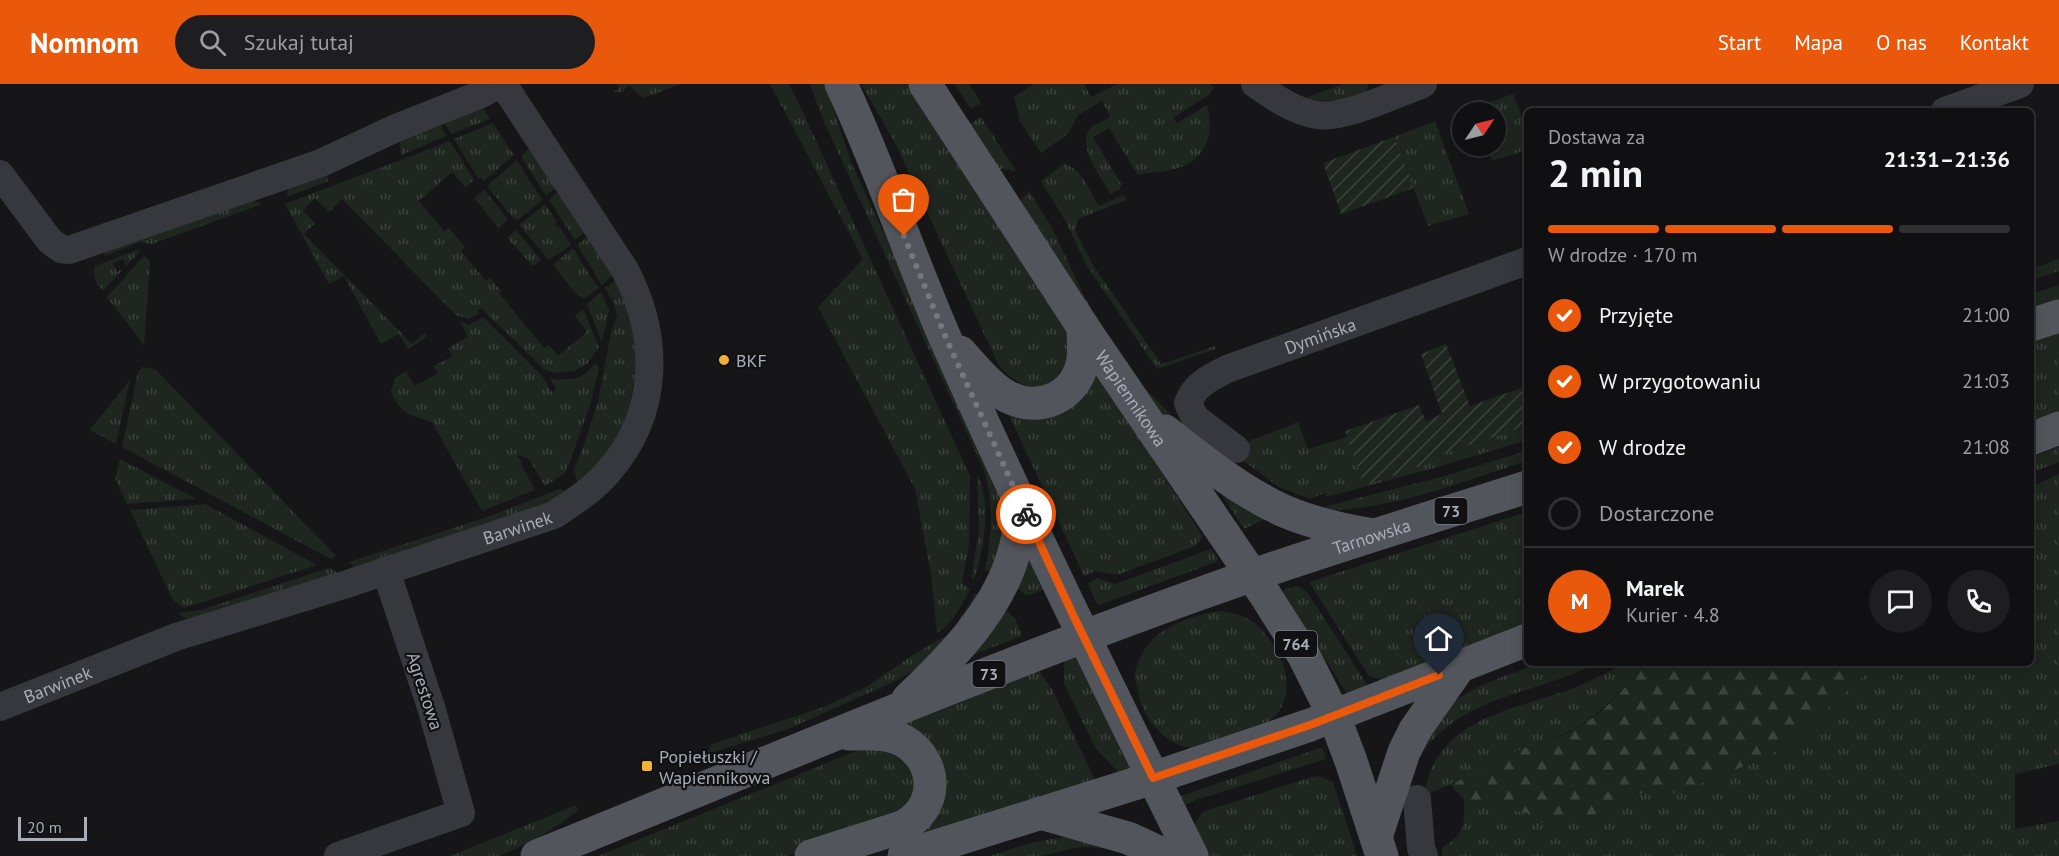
<!DOCTYPE html>
<html lang="pl">
<head>
<meta charset="utf-8">
<style>
  body { margin:0; font-family:"PT Sans",sans-serif; background:#1e1e20; color:#f1f3f6; height:100vh; display:flex; flex-direction:column; font-size:22px; white-space:nowrap }
  * { box-sizing:border-box; margin:0 }
  p { font-size:20px; color:#9c9d9f }
  .icon { flex:none; width:33px; height:33px; fill:none; stroke:currentColor; stroke-width:2; stroke-linecap:round; stroke-linejoin:round }
  .map { position:relative; flex:1; overflow:hidden }
  .details { position:absolute; left:1524px; top:24px; width:510px; height:558px; display:flex; flex-direction:column; background:#101012; border-radius:9px; box-shadow:0 3px 15px #0003,0 0 0 2px #303032 }
  .details>* { flex:none }
  .needle { width:39px; rotate:55deg }
  .tools { position:absolute; left:1452px; top:18px; display:grid; gap:12px }
  .tools a { display:grid; place-items:center; width:54px; height:54px; border-radius:50%; background:#101012; box-shadow:0 3px 15px #0003,0 0 0 2px #303032; font-size:30px }
  .scale { position:absolute; left:18px; bottom:15px; width:69px; box-sizing:border-box; padding-left:6px; border:3px solid #a8adb8; border-top:0; font-size:16px; line-height:21px; white-space:nowrap; color:#a8adb8; -webkit-text-stroke:4px #111113; paint-order:stroke }
  .pin { position:absolute; display:grid; place-items:center; width:51px; height:51px; color:#fff; margin:-62px -26px; border-radius:50% 50% 50% 0; rotate:-45deg; box-shadow:0 0 6px #0007 }
  .pin .icon { rotate:45deg }
  .courier { position:absolute; display:grid; place-items:center; width:60px; height:60px; margin:-30px; border:4px solid #ea580c; border-radius:50%; background:#fff; color:#222; box-shadow:0 2px 8px #0007 }
  .summary em { font-style:normal; font-weight:600 }
  .summary div { display:flex; flex-direction:column-reverse }
  .summary { display:flex; align-items:center; justify-content:space-between; height:102px; padding:0 24px }
  h1 { font-size:39px; font-weight:600; line-height:45px }
  .bar { display:grid; grid-template-columns:repeat(4,1fr); gap:9px 6px; align-content:center; height:72px; padding:0 24px }
  .bar i { height:8px; border-radius:4px; background:#303032 }
  .bar .current { background:#ea580c }
  .bar p { grid-column:span 4 }
  .line { display:flex; align-items:center; gap:15px; padding:0 24px; border-top:2px solid #303032 }
  .line div { flex:1 }
  .round { display:grid; place-items:center; flex:none; width:63px; height:63px; border-radius:32px; background:#1e1e20 }
  ol { padding:0 24px; list-style:none }
  li { display:flex; align-items:center; gap:18px; height:66px }
  li p { margin-inline-start:auto }
  li .icon { padding:6px; border-radius:50%; background:#ea580c; color:#fff; stroke-width:4 }
  li:last-child { color:#9c9d9f }
  li i { width:33px; height:33px; border:3px solid #303032; border-radius:50% }
  header { display:flex; align-items:center; gap:36px; box-sizing:border-box; height:84px; padding:0 30px; background:#ea580c; color:#fff }
  header strong { font-size:28px }
  nav { display:flex; gap:33px; margin-inline-start:auto; font-size:21px }
  .search { width:420px; height:54px; background:#1e1e20; display:flex; align-items:center; gap:15px; box-sizing:border-box; padding:0 21px; border-radius:33px; color:#9c9d9f; font-size:22px }
  .map>svg:first-child { display:block }
  .grass { fill:url(#grass-tufts) }
  .forest { fill:url(#forest-firs) }
  .garden { fill:url(#garden-furrows) }
  .lines { fill:none; stroke-linecap:round; stroke-linejoin:round }
  .minor { stroke:#37383d; stroke-width:28 }
  .major { stroke:#53555c; stroke-width:33 }
  .done { stroke:#757880; stroke-width:6; stroke-dasharray:0 10.8 }
  .route { stroke:#ea580c; stroke-width:8 }
  .poi-dot { fill:#f2b134; stroke:#111113; stroke-width:2 }
  .labels { text-anchor:middle; dominant-baseline:central; stroke-width:4.5; stroke-linejoin:round; paint-order:stroke }
  .shield { fill:#111113; stroke:#7b7e86; stroke-width:1.5 }
  .shield-label { font-size:16px; font-weight:bold; fill:#a8adb8 }
  .street-label { font-size:18px; fill:#a8adb8; stroke:#111113 }
  .poi-label { font-size:18px; fill:#a8adb8; stroke:#111113; text-anchor:start }
</style>
</head>
<body>
<header>
<strong>Nomnom</strong>
<div class="search"><svg class="icon" aria-label="search" viewBox="0 0 24 24"><circle cx="10" cy="10" r="6"/><path d="M15 15l6 6"/></svg>Szukaj tutaj</div>
<nav><a>Start</a><a>Mapa</a><a>O nas</a><a>Kontakt</a></nav>
</header>
<div class="map">
<svg width="2059" height="772" viewBox="0 0 2059 772">
  <defs>
    <pattern id="grass-tufts" width="24" height="20" patternUnits="userSpaceOnUse" patternTransform="scale(1.5)"><rect width="24" height="20" fill="#1e261f"/><path d="M3 7l-1-3M5 7V3M7 7l1-3M15 17l-1-3M17 17v-4M19 17l1-3" fill="none" stroke="#3c433d"/></pattern>
    <pattern id="forest-firs" width="22" height="20" patternUnits="userSpaceOnUse" patternTransform="scale(1.5)"><rect width="22" height="20" fill="#1e261f"/><path d="M5 1l3.5 6h-7zM16 11l3.5 6h-7z" fill="#3c433d"/></pattern>
    <pattern id="garden-furrows" width="10" height="10" patternUnits="userSpaceOnUse" patternTransform="scale(1.5)"><rect width="10" height="10" fill="#1e261f"/><path d="M-1 1l2-2M0 10L10 0M9 11l2-2" fill="none" stroke="#3c433d"/></pattern>
  </defs>
  <rect width="100%" height="100%" fill="#161618"/>
  <g class="grass">
    <polygon points="617,0 681,0 643,14 629,1 622,8 613,8 619,5"/>
    <path d="M770,0h19l12,24 169,368 -1,69 -7,39 8,5c-9,17 -17,34 -33,44l-6,-58 -16,-86 -97,-182 45,-48z"/>
    <path d="M810,0h15l26,78 141,305 12,37 1,15 -10,55 -10,-4c7,-33 9,-67 -1,-100l-159,-346z"/>
    <path d="M861,0h48l163,252c-2,9 -2,25 -7,32 -19,30 -49,20 -67,-4l-103,-221z"/>
    <polygon points="954,0 969,0 981,19 971,25"/>
    <path d="M1033,0h51l7,13 26,-13h93l4,3 -4,7 -37,24 4,5 30,-18c9,34 -4,60 -41,66 -10,2 -19,1 -28,4l-29,-47 -16,9 28,47 -1,5 -9,5c-9,-15 -35,-48 -21,-65 4,-5 14,-8 20,-12l-8,-16 -24,14 -10,19 -27,19 -21,-32 -6,-24z"/>
    <path d="M1343,0h24l1,3 -3,6c-19,7 -36,9 -56,7l-2,-3z"/>
    <polygon points="1513,10 1527,45 1527,66 1492,77 1487,62 1496,62 1496,28 1475,28 1473,24"/>
    <polygon points="482,22 490,35 451,50 444,38"/>
    <polygon points="981,33 1016,87 994,84 967,42"/>
    <polygon points="1435,37 1469,130 1428,142 1394,53"/>
    <polygon points="439,39 447,52 401,71 399,55"/>
    <polygon points="493,39 514,71 484,97 480,93 478,94 454,55"/>
    <polygon points="450,57 474,96 466,104 452,88 419,117 444,147 449,144 465,163 461,167 486,197 490,194 501,207 499,209 544,264 549,261 558,272 587,248 575,232 583,225 599,263 587,280 574,287 555,289 545,286 481,224 478,226 479,229 469,235 456,231 342,115 329,128 315,114 303,127 315,139 304,150 412,260 425,249 426,252 424,255 408,265 399,250 381,260 344,192 329,200 285,120"/>
    <polygon points="531,63 558,102 546,112 521,72"/>
    <polygon points="517,76 542,116 518,136 513,134 487,102"/>
    <path d="M1064,80c18,4 26,28 35,42l24,-11 3,5 -48,19 -3,12 18,34 68,99 54,-18 1,3 -59,20 -70,-103 -22,-46 -24,-39z"/>
    <path d="M323,84l6,13 -42,16c0,-17 21,-22 36,-29z"/>
    <polygon points="484,106 508,135 499,144 474,114"/>
    <polygon points="560,106 586,147 575,156 549,116"/>
    <polygon points="1029,107 1052,144 1084,212 1106,248 1145,304 1183,343 1172,339 1154,321 1018,120"/>
    <polygon points="252,117 262,120 152,160 140,158 105,172 103,167"/>
    <polygon points="545,120 557,138 554,140 557,143 559,142 571,161 549,176 519,141"/>
    <polygon points="516,146 541,176 533,182 507,154"/>
    <polygon points="589,152 613,191 602,201 577,161"/>
    <polygon points="573,164 598,204 584,215 581,212 579,213 554,182 555,179"/>
    <path d="M139,165l1,2 -14,15 -3,-7 -10,4 4,9 7,-4 -21,23c-7,-8 -11,-15 -8,-25z"/>
    <polygon points="144,172 150,177 144,261 107,213"/>
    <polygon points="2059,175 2059,187 2031,196 2031,185"/>
    <polygon points="616,196 633,241 638,275 629,324 612,365 578,400 574,386 583,364 598,317 611,248 617,232 614,220 605,204"/>
    <polygon points="2059,201 2059,219 2031,227 2031,210"/>
    <polygon points="601,208 609,226 602,258 587,220"/>
    <path d="M483,233l59,59 10,16 4,-3 -6,-11c17,4 35,1 45,-15l4,4 -8,35 -21,60 -5,11 -20,13 -16,-27 -10,-4 -2,2 3,2 2,7 13,24 -53,21 -50,-89c-22,-7 -32,-8 -41,-31l4,-13 11,-7 9,15 23,-13 -4,-7 19,-10 -5,-8 20,-11 -8,-16 9,4z"/>
    <polygon points="2059,246 2059,327 2031,338 2031,255"/>
    <polygon points="142,283 155,285 336,472 331,475 122,363 138,288"/>
    <polygon points="1095,285 1203,453 1195,462 1117,491 1095,487 1084,492 1006,325"/>
    <polygon points="130,296 116,360 90,346"/>
    <polygon points="1298,338 1308,365 1347,353 1440,374 1439,371 1527,342 1527,356 1441,382 1327,413 1325,409 1310,415 1279,403 1233,369 1240,361"/>
    <polygon points="2059,363 2059,378 2031,389 2031,374"/>
    <path d="M1527,367v10c-66,21 -145,53 -215,49l129,-33z"/>
    <polygon points="120,375 196,415 127,420 115,395"/>
    <path d="M2059,390v290l-44,10v55l44,-8v35h-617v-8c24,-14 22,-23 22,-48l63,13 84,-2 27,-17 11,-2 7,4h9l59,-21 62,-28 77,-71 11,-13h157v-176z"/>
    <path d="M977,391c15,24 7,77 -3,104l-3,-1 1,-4 7,-45z"/>
    <polygon points="1216,401 1270,433 1244,445"/>
    <polygon points="559,405 564,406 566,410 543,422 357,486 349,478 490,432"/>
    <polygon points="205,420 317,481 184,524 173,516 130,426"/>
    <polygon points="1527,428 1527,541 1384,597 1369,592 1309,498"/>
    <polygon points="1211,465 1217,474 1216,478 1099,521 1097,520 1088,499 1097,494 1115,500"/>
    <polygon points="1029,469 1046,505 1029,511 1025,511 1014,501"/>
    <polygon points="329,484 342,491 190,537 178,529 201,526"/>
    <polygon points="1298,502 1307,508 1368,602 1347,610 1284,509 1284,506"/>
    <polygon points="976,509 983,512 928,577 900,595 788,645 707,670 710,661 826,622 868,602 913,571 951,549"/>
    <polygon points="1001,522 1015,534 1022,552 967,573"/>
    <path d="M1219,527c12,1 25,4 35,12 25,20 45,63 23,91 -15,18 -58,26 -81,34 -30,0 -53,-29 -58,-57 -1,-6 -4,-12 -3,-18 2,-10 7,-21 14,-29 16,-20 46,-29 70,-33z"/>
    <polygon points="1075,571 1131,683 1130,687 1120,690 1096,665 1064,600 1064,576"/>
    <path d="M1540,579h57c-58,30 -130,32 -172,86l-8,-3c10,-13 20,-30 33,-41 25,-21 59,-30 90,-42z"/>
    <path d="M1625,579h21c-21,25 -42,47 -69,65l-153,68c12,-82 93,-85 155,-110 16,-7 31,-15 46,-23z"/>
    <polygon points="1038,586 1052,605 1096,698 860,772 928,738 895,642"/>
    <polygon points="869,662 902,668 920,702 900,736 787,772 598,772"/>
    <polygon points="1320,664 1323,665 1326,675 1195,716 1181,724 1178,713"/>
    <polygon points="1319,692 1333,698 1357,772 1209,772 1193,743 1202,728 1312,693"/>
    <polygon points="576,721 578,727 536,756 499,772 450,772"/>
    <path d="M1071,752l41,14c-33,-7 -40,-1 -70,6 -17,0 -37,0 -53,0l45,-14z"/>
  </g>
  <path class="forest" d="M1646,579h228l-11,13 -77,71 -62,28 -59,21h-9l-7,-4 -11,2 -27,17 -71,12 -13,-10 -63,-13 -13,-15c21,-11 43,-26 65,-34 20,-7 41,-12 60,-22 28,-16 50,-42 70,-66z"/>
  <g class="garden">
    <polygon points="1394,53 1414,104 1341,130 1323,79"/>
    <polygon points="1446,260 1470,322 1527,302 1527,342 1439,371 1440,375 1364,402 1345,347 1419,321 1426,337 1442,330 1421,270"/>
  </g>
  <g class="lines">
    <g class="minor">
      <path d="M1255,0c19,13 38,27 62,31 27,4 79,-21 106,-31"/>
      <polyline points="1945,27 2020,0"/>
      <polyline points="0,90 50,157 61,165 69,166 321,79 396,44 479,11 500,0"/>
      <path id="s1" d="M1236,365l-41,-31 -7,-15c7,-19 22,-25 39,-34l300,-108"/>
      <path id="s2" d="M0,623l176,-70 171,-53 207,-69c19,-13 39,-25 54,-43 52,-59 52,-135 17,-202l-122,-186"/>
      <polyline points="1417,715 1421,764 1424,772"/>
      <polyline points="338,772 461,729 431,623 386,487"/>
    </g>
    <g class="major">
      <path d="M841,0c39,83 68,171 105,256 77,174 161,345 246,516"/>
      <path id="s3" d="M925,0l158,243 181,266 40,63 30,60 17,45 31,95"/>
      <polyline points="2031,241 2059,232"/>
      <path d="M960,268c14,15 30,36 48,45 30,15 65,2 74,-32 3,-12 1,-26 1,-38"/>
      <path d="M1165,347c37,29 75,60 119,80 28,12 59,19 89,24"/>
      <polyline points="2031,355 2059,344"/>
      <path d="M908,615c44,-42 94,-92 108,-154 3,-14 4,-28 5,-42"/>
      <polyline points="1040,729 1128,754 1167,772"/>
      <polyline points="1376,753 1404,668 1415,646 1459,583"/>
      <path id="s4" d="M537,772c220,-89 439,-182 662,-262 108,-39 218,-72 328,-107"/>
      <path d="M811,772l91,-29c37,-19 37,-65 2,-86 -16,-9 -37,-7 -55,-7"/>
      <polyline points="904,772 1153,694 1310,641 1527,556"/>
    </g>
  </g>
  <g class="lines">
    <polyline class="done" points="904,152 946,254 1026,430"/>
    <polyline class="route" points="1026,430 1074,533 1153,694 1310,641 1439,591"/>
  </g>
  <g class="poi-dot">
    <circle cx="724" cy="276" r="6"/>
    <rect x="641" y="676" width="12" height="12" rx="3"/>
  </g>
  <g class="labels">
    <g class="shield">
      <rect x="1434.5" y="414" width="33" height="26" rx="4.5"/>
      <rect x="1275" y="547" width="42" height="26" rx="4.5"/>
      <rect x="972.5" y="577" width="33" height="26" rx="4.5"/>
    </g>
    <g class="shield-label">
      <text x="1451" y="427">73</text>
      <text x="1296" y="560">764</text>
      <text x="989" y="590">73</text>
    </g>
    <g class="street-label">
      <text stroke="none"><textPath href="#s1" startOffset="220">Dymińska</textPath></text>
      <text stroke="none"><textPath href="#s3" startOffset="376">Wapiennikowa</textPath></text>
      <text stroke="none"><textPath href="#s2" startOffset="548">Barwinek</textPath></text>
      <text stroke="none"><textPath href="#s4" startOffset="894">Tarnowska</textPath></text>
      <text stroke="none"><textPath href="#s2" startOffset="62">Barwinek</textPath></text>
      <text transform="translate(425 607) rotate(72)">Agrestowa</text>
    </g>
    <g class="poi-label">
      <text x="736" y="276">BKF</text>
      <text x="659" y="672">Popiełuszki /<tspan x="659" dy="21">Wapiennikowa</tspan></text>
    </g>
  </g>
</svg>
<div class="tools">
<a><svg class="needle" viewBox="-14 -14 28 28"><path d="M0-13l5 13h-10z" fill="#e53935"/><path d="M0 13l5-13h-10z" fill="#9c9d9f"/></svg></a>
</div>
<div class="scale">20 m</div>
<div class="pin" style="left:904px;top:152px;background:#ea580c"><svg class="icon" aria-label="bag" viewBox="0 0 24 24"><path d="M5 8h14l-1 12H6zM9 8a3 3 0 0 1 6 0"/></svg></div>
<div class="pin" style="left:1439px;top:591px;background:#1f2937"><svg class="icon" aria-label="home" viewBox="0 0 24 24"><path d="M3 11l9-7 9 7M6 9v11h12V9"/></svg></div>
<div class="courier" style="left:1026px;top:430px"><svg class="icon" aria-label="bike" viewBox="0 0 24 24"><circle cx="6" cy="16" r="4"/><circle cx="18" cy="16" r="4"/><path d="M6 16l4-8h5l3 8M10 8l3 8H6M13 5h3"/></svg></div>
<section class="details">
<div class="summary"><div><h1>2 min</h1><p>Dostawa za</p></div><em>21:31–21:36</em></div>
<div class="bar"><i class="current"></i><i class="current"></i><i class="current"></i><i></i><p>W drodze · 170 m</p></div>
<ol>
<li><svg class="icon" aria-label="check" viewBox="0 0 24 24"><path d="M5 12l5 5 9-10"/></svg>Przyjęte<p>21:00</p></li>
<li><svg class="icon" aria-label="check" viewBox="0 0 24 24"><path d="M5 12l5 5 9-10"/></svg>W przygotowaniu<p>21:03</p></li>
<li><svg class="icon" aria-label="check" viewBox="0 0 24 24"><path d="M5 12l5 5 9-10"/></svg>W drodze<p>21:08</p></li>
<li><i></i>Dostarczone</li>
</ol>
<div class="line" style="height:108px"><b class="round" style="background:#ea580c;color:#fff">M</b><div><b>Marek</b><p>Kurier · 4.8</p></div><a class="round"><svg class="icon" aria-label="chat" viewBox="0 0 24 24"><path d="M4 5h16v11H9l-5 4z"/></svg></a><a class="round"><svg class="icon" aria-label="phone" viewBox="0 0 24 24"><path d="M5 4h4l2 5-3 2q2 4 5 5l2-3 5 2v4C11 20 4 13 5 4z"/></svg></a></div>
</section>
</div>
</body>
</html>
